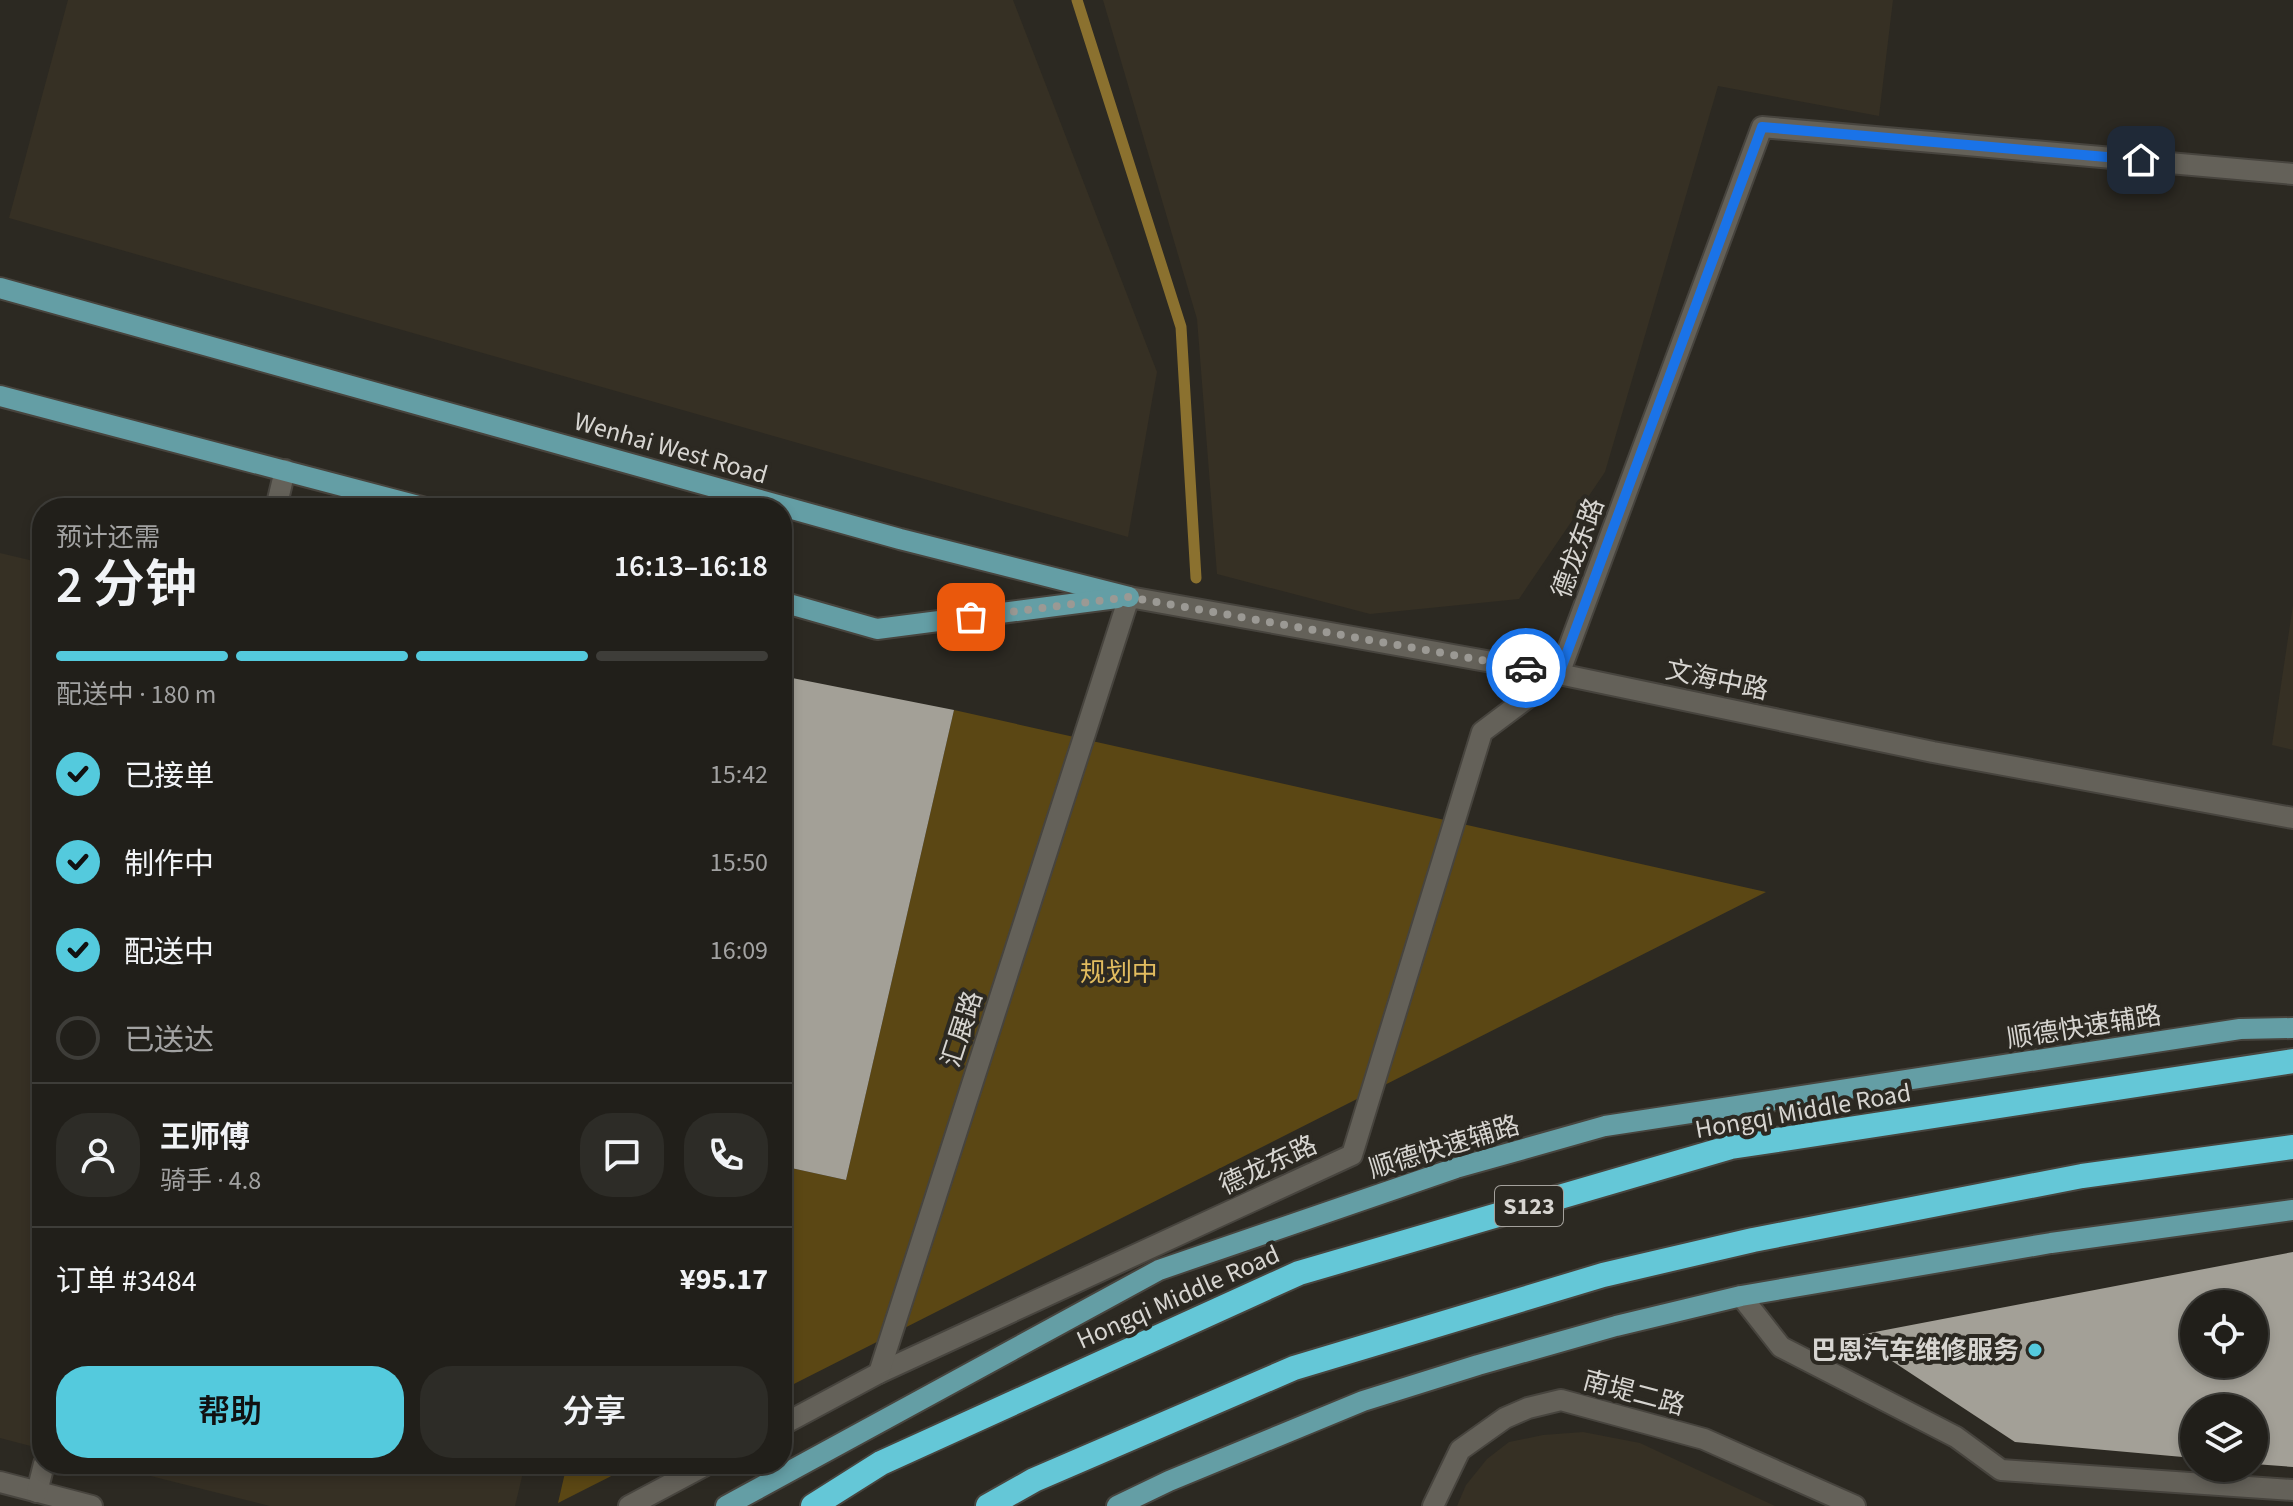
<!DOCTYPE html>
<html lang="zh">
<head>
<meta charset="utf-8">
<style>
  body { margin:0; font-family:"Source Sans 3","Noto Sans SC",sans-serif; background:#2d2c27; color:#f1f3f6; height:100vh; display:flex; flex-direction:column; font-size:30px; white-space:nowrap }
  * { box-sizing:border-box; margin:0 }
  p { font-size:26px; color:#a2a2a2 }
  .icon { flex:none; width:44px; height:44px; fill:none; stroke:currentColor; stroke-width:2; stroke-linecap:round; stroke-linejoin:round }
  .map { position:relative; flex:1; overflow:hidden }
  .details { position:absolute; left:32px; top:498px; width:760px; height:976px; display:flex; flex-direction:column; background:#211f1a; border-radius:32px; box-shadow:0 4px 12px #0003,0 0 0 2px #3e3d39 }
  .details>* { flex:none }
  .fabs { position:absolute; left:2180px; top:1290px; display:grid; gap:16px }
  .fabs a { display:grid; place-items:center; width:88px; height:88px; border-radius:50%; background:#211f1a; box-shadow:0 4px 12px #0003,0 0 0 2px #3e3d39; font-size:40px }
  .pin { position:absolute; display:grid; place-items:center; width:68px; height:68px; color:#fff; margin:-34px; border-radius:16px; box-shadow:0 4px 12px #0006 }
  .courier { position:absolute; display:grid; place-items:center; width:80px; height:80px; margin:-40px; border:6px solid #1a73e8; border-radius:50%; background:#fff; color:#222; box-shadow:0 2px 10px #0007 }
  .head em { font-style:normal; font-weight:600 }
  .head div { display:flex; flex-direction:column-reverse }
  .head { display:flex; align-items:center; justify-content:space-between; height:136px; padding:0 24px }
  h1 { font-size:52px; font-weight:600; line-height:60px }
  .bar { display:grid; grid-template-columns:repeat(4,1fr); gap:12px 8px; align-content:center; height:96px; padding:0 24px }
  .bar i { height:10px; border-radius:6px; background:#3e3d39 }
  .bar .current { background:#54cadd }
  .bar p { grid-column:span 4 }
  .line { display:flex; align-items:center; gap:20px; padding:0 24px; border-top:2px solid #3e3d39 }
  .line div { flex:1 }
  .round { display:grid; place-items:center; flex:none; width:84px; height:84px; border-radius:32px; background:#2d2c27 }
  ol { padding:0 24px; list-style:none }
  li { display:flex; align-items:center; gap:24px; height:88px }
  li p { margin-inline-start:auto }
  li .icon { padding:8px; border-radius:50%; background:#54cadd; color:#111; stroke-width:4 }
  li:last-child { color:#a2a2a2 }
  li i { width:44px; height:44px; border:4px solid #3e3d39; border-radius:50% }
  .cta { display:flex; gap:16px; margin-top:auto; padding:16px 24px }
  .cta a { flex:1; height:92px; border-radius:32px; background:#54cadd; color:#111; font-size:32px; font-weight:600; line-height:92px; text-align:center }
  .cta a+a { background:#2d2c27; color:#f1f3f6 }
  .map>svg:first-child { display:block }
  .built { fill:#363024 }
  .green { fill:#5b4714 }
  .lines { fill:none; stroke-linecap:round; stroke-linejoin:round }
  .stream { stroke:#8b712f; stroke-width:11 }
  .building { fill:#a3a097; fill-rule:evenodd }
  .minor-casing { stroke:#47443e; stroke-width:24 }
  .major-casing { stroke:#47443e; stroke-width:24 }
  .highway-casing { stroke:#47443e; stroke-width:28 }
  .minor { stroke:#646159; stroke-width:20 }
  .major { stroke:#649ea5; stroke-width:20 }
  .highway { stroke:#64c7d7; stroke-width:24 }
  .done { stroke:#9b9994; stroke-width:8; stroke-dasharray:0 14.4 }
  .route { stroke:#1a73e8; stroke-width:10 }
  .poi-dot { fill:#54cadd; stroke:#2c2922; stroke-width:3 }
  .labels { text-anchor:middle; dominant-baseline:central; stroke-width:8; stroke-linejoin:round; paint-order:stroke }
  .shield { fill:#2c2922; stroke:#a4a19c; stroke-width:2 }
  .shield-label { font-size:24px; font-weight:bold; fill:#d7d5d1 }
  .street-label { font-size:26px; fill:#d7d5d1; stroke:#2c2922 }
  .park-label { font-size:26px; fill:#e2bc5f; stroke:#2c2922 }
  .poi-label { font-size:26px; font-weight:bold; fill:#d7d5d1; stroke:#2c2922; text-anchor:end }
</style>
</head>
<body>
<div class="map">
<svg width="2293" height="1506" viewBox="0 0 2293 1506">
  <rect width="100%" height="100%" fill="#2c2922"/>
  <g class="built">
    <polygon points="68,0 1013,0 1157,372 1128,537 9,218"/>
    <polygon points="1103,0 1893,0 1879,116 1718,86 1605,472 1519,599 1370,614 1217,574 1197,319"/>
    <polygon points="0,553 42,563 42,1449 0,1438"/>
    <polygon points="2293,605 2293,750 2272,745"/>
    <polygon points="1583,1432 1640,1443 1775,1506 1457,1506 1466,1485 1487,1459 1509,1442 1543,1435"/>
    <polygon points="103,1464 525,1464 515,1506 270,1506"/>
  </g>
  <g class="green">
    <polygon points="954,710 1766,892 782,1390 782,1166 846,1180"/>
    <polygon points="567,1464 635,1464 558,1503"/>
  </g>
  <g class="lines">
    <polyline class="stream" points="1077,0 1181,327 1196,578"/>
  </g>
  <g class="building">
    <polygon points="782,676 954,710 846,1180 782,1166"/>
    <path d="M2293,1252v215l-39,-3v-56h-60v50l-179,-16 -161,-106zM2194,1304h60v60h-60z"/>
  </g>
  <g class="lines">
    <defs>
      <g id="minor">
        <polyline points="276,508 285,470"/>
        <polyline points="1741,1296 1781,1347 1956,1437 2001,1470 2293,1490"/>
        <polyline points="879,1373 1352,1155 1482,732 1559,674 1762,127 2293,174"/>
        <polyline points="782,1425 879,1373 1129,597 1559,674 1933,752 2293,818"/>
        <polyline points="0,1482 92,1506"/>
        <polyline points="37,1492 44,1464"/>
        <polyline points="629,1506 708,1464"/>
        <polyline points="1433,1506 1460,1450 1505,1418 1528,1408 1561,1400 1704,1439 1855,1506"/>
      </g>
      <g id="major">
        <polyline points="0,288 900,539 1129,597"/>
        <polyline points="0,396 426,508"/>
        <polyline points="782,602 877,629 1117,598"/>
        <polyline points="726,1506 1159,1270 1456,1168 1605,1126 2240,1029 2293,1028"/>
        <polyline points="1117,1506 1169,1481 1363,1401 1478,1365 1616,1326 1741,1296 2051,1243 2293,1210"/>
      </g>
      <g id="highway">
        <polyline points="813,1506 881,1463 1299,1273 1731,1147 2293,1061"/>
        <polyline points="988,1506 1034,1480 1294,1368 1603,1275 1753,1240 2082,1176 2293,1147"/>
      </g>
    </defs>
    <use href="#minor" class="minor-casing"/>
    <use href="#major" class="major-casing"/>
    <use href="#highway" class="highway-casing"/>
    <use href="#minor" class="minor"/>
    <use href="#major" class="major"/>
    <use href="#highway" class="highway"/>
  </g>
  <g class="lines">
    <polyline class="done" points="971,617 1129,597 1526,668"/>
    <polyline class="route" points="1526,668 1559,674 1762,127 2141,160"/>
  </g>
  <circle class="poi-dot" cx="2035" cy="1350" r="8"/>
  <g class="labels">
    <rect class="shield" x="1495" y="1186" width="68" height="40" rx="6"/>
    <g class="shield-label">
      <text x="1529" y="1206">S123</text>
    </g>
    <g class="street-label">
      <text transform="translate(671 448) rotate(16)">Wenhai West Road</text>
      <text transform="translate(1578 548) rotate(-70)">德龙东路</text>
      <text transform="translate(1717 680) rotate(12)">文海中路</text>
      <text transform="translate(2084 1027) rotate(-9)">顺德快速辅路</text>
      <text transform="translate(962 1029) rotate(-72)">汇展路</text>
      <text transform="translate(1803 1111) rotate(-10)">Hongqi Middle Road</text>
      <text transform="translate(1444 1147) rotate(-17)">顺德快速辅路</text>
      <text transform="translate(1268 1165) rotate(-25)">德龙东路</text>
      <text transform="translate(1178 1297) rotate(-24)">Hongqi Middle Road</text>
      <text transform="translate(1634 1393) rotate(15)">南堤二路</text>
    </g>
    <g class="park-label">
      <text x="1119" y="972">规划中</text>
    </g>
    <g class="poi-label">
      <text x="2019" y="1350">巴恩汽车维修服务</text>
    </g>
  </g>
</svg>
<div class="fabs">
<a><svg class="icon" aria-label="locate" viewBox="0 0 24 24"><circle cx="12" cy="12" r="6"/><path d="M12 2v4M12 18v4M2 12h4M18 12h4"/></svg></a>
<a><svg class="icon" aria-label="layers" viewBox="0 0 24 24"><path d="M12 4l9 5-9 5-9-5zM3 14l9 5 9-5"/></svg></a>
</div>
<div class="pin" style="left:971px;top:617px;background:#ea580c"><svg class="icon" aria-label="bag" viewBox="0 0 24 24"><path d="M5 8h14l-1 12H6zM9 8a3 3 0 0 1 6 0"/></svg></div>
<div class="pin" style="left:2141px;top:160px;background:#1f2937"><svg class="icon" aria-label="home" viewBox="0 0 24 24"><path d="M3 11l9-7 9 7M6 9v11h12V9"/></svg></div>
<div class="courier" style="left:1526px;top:668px"><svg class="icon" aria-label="car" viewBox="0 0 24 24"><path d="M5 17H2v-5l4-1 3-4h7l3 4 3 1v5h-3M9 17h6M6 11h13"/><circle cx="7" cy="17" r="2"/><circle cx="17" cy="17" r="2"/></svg></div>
<section class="details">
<div class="head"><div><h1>2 分钟</h1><p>预计还需</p></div><em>16:13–16:18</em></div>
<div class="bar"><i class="current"></i><i class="current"></i><i class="current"></i><i></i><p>配送中 · 180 m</p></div>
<ol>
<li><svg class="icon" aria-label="check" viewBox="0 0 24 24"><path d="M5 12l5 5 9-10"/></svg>已接单<p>15:42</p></li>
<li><svg class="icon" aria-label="check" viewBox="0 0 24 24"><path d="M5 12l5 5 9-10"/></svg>制作中<p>15:50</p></li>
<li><svg class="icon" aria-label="check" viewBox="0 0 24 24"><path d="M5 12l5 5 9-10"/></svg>配送中<p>16:09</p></li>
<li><i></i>已送达</li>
</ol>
<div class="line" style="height:144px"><a class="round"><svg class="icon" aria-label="person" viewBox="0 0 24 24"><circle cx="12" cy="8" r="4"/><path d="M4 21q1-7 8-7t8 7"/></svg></a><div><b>王师傅</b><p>骑手 · 4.8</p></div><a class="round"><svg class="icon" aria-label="chat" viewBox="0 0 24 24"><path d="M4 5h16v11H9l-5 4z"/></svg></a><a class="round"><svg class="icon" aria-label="phone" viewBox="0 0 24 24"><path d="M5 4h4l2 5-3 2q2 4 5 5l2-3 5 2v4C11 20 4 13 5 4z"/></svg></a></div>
<div class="line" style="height:104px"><div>订单 #3484</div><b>¥95.17</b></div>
<div class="cta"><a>帮助</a><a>分享</a></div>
</section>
</div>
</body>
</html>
